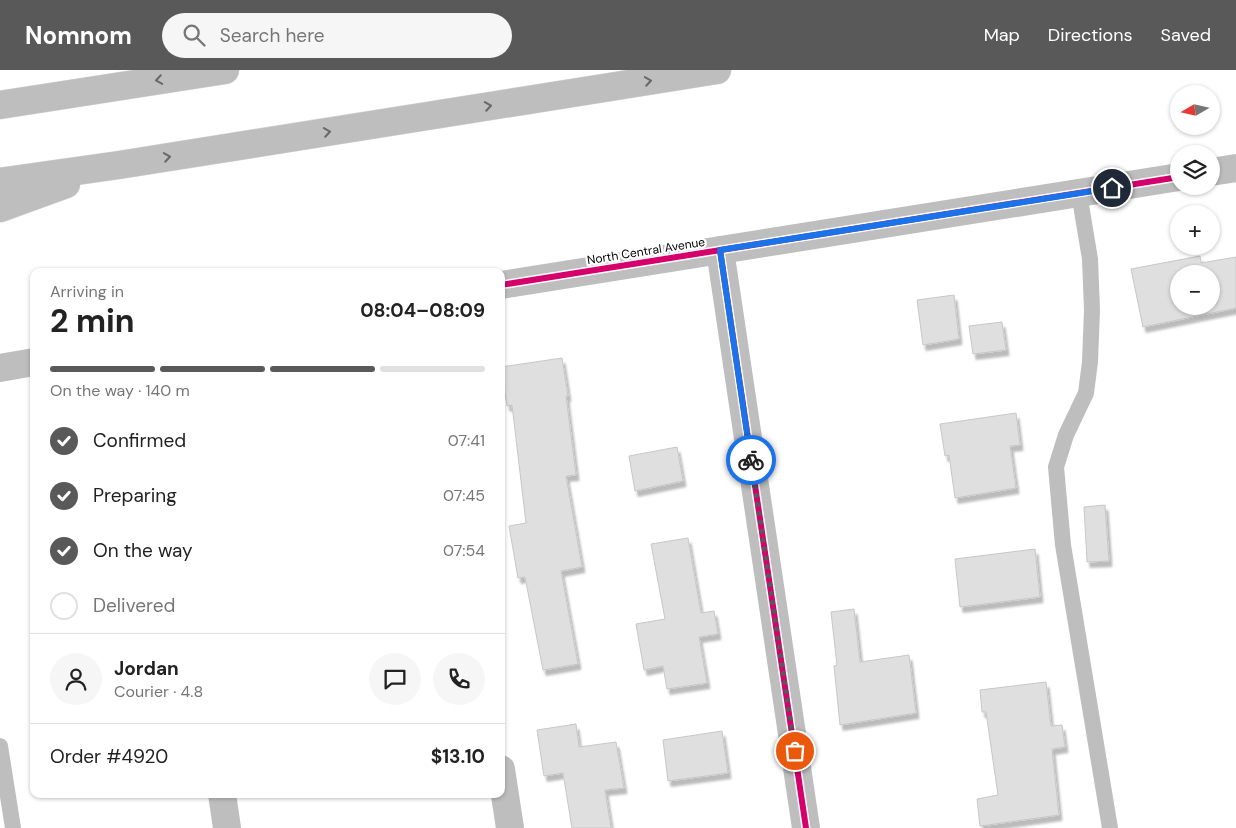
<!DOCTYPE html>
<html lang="en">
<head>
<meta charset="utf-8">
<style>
  body { margin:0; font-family:"DM Sans",sans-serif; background:#f6f6f6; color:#222; height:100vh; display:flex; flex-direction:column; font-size:19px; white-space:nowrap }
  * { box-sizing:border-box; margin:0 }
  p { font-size:16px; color:#767676 }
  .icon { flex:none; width:28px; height:28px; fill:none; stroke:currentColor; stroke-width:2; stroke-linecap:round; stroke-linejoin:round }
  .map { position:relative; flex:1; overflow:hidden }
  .panel { position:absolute; left:30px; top:198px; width:475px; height:530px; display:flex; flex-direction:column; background:#fff; border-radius:10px; box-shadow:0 1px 4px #0004 }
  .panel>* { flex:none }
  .needle { width:32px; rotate:261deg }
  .fabs { position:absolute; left:1170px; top:15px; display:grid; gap:10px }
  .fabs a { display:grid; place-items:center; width:50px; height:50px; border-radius:50%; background:#fff; box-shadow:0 1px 4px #0004; font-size:25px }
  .pin { position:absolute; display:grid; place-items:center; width:42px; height:42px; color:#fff; margin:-21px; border:2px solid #fff; border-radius:50%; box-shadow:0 1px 5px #0007 }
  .courier { position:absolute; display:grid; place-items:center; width:50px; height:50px; margin:-25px; border:4px solid #1a73e8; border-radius:50%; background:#fff; color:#222; box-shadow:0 1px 6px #0007 }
  .summary em { font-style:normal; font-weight:700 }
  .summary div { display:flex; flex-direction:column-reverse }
  .summary { display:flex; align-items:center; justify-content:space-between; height:85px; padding:0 20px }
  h1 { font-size:32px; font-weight:700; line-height:38px }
  .bar { display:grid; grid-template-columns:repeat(4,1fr); gap:8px 5px; align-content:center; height:60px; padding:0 20px }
  .bar i { height:6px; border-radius:4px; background:#e0e0e0 }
  .bar .on { background:#595959 }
  .bar p { grid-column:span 4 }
  .line { display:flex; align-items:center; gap:12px; padding:0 20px; border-top:1px solid #e0e0e0 }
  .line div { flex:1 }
  .round { display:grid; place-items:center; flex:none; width:52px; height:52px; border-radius:26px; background:#f6f6f6 }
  ol { padding:0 20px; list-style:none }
  li { display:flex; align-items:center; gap:15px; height:55px }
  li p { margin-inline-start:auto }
  li .icon { padding:5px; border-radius:50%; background:#595959; color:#fff; stroke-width:4 }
  li:last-child { color:#767676 }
  li i { width:28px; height:28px; border:2px solid #e0e0e0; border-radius:50% }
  header { display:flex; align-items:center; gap:30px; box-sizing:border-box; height:70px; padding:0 25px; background:#595959; color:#fff }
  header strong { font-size:24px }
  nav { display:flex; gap:28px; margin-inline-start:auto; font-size:18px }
  .search { width:350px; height:45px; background:#f6f6f6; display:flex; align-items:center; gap:12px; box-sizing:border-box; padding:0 18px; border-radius:28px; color:#767676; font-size:19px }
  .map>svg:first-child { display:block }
  .building { fill:#dfdfdf; stroke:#c7c7c7; fill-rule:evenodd; filter:url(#shadow) }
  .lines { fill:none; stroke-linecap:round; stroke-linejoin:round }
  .motorway-casing { stroke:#dbdbdb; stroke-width:29 }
  .service { stroke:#bebebe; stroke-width:16 }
  .minor { stroke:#bebebe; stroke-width:28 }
  .motorway { stroke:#bebebe; stroke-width:28 }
  .cycleway-casing { stroke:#fff; stroke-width:9 }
  .cycleway { stroke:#d6006c; stroke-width:6 }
  .oneway { stroke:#686868 }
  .done { stroke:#595959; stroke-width:5; stroke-dasharray:0 9 }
  .route { stroke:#1a73e8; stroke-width:6 }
  .labels { text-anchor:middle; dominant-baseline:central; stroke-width:4.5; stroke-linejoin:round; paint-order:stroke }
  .street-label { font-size:12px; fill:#000; stroke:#fff }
</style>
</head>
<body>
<header>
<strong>Nomnom</strong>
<div class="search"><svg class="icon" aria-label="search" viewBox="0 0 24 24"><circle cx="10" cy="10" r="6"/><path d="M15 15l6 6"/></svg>Search here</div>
<nav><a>Map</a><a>Directions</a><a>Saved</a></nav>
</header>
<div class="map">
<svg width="1236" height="758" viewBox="0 0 1236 758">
  <defs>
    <filter id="shadow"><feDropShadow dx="3" dy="5.5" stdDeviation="1" flood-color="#0004"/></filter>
  </defs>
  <rect width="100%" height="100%" fill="#fff"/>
  <g class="building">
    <path d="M1200,186l1,7 35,-6v51l-93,19 -12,-58zM1179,204h32v32h-32z"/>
    <polygon points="954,225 959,269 923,275 917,230"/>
    <polygon points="1002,252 1006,280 973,284 969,256"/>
    <polygon points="562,288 568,326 566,326 576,405 566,406 582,497 561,501 578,594 543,600 525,507 518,508 509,456 526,453 512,335 507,336 501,297"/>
    <polygon points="1016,343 1020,375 1010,376 1016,418 955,428 949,385 945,386 940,354"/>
    <polygon points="677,377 683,411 635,421 629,386"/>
    <polygon points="1105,435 1109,491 1087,492 1084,437"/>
    <polygon points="688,468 701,543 714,541 718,564 699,567 707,613 667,619 663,596 644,600 636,554 665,549 651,474"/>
    <polygon points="1035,479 1040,527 960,537 955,489"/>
    <polygon points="854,539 860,592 909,585 916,643 840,655 834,596 837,595 831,542"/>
    <polygon points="1046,612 1051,656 1062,655 1065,677 1052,679 1059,745 980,756 977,729 998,725 986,642 982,642 980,620"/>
    <polygon points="576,654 579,677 616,672 624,718 605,720 611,758 572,758 563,703 544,706 537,660"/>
    <polygon points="722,661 728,703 668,711 663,670"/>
  </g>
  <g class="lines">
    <defs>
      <g id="motorway">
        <polyline points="0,35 225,0"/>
        <polyline points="0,112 119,95 717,0"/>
        <polyline points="0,138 66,114"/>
      </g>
    </defs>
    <use href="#motorway" class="motorway-casing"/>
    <g class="service">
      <polyline points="1079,123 1090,189 1092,240 1090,292 1086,323 1066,365 1056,397 1063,475 1110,758"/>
      <polyline points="0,676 13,758"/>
    </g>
    <g class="minor">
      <polyline points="1211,102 1236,98"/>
      <polyline points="720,180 806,758"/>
      <polyline points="501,215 1179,107"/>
      <polyline points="0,298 34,292"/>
      <polyline points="501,699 510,758"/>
      <polyline points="222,724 227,758"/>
    </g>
    <use href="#motorway" class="motorway"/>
    <defs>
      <g id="cycleway">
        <polyline points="720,180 806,758"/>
        <polyline points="501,215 1179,107"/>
      </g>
    </defs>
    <use href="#cycleway" class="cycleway-casing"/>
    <use href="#cycleway" class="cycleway"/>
  </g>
  <defs><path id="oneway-chevron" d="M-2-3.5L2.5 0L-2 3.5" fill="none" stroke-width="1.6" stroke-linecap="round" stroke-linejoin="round" transform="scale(1.25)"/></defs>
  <g class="oneway">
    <use href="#oneway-chevron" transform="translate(159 10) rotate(171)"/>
    <use href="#oneway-chevron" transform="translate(648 11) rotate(-9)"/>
    <use href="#oneway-chevron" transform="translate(488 36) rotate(-9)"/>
    <use href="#oneway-chevron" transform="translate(327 62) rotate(-9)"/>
    <use href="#oneway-chevron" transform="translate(167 87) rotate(-9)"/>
  </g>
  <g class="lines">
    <polyline class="done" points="751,390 795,681"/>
    <polyline class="route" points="751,390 720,180 1112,118"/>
  </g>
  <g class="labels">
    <g class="street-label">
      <text transform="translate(646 181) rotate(-9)">North Central Avenue</text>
    </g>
  </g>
</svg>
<div class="fabs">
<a><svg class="needle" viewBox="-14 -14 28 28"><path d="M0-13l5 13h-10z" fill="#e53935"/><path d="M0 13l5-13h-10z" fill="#767676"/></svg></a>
<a><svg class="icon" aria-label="layers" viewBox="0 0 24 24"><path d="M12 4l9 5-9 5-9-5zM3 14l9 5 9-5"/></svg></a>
<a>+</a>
<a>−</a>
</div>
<div class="pin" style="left:795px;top:681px;background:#ea580c"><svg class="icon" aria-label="bag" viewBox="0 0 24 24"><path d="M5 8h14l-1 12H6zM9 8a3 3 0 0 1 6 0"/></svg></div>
<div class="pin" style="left:1112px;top:118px;background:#1f2937"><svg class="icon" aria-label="home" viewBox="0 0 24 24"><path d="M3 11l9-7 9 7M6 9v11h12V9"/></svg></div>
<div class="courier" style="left:751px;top:390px"><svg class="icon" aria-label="bike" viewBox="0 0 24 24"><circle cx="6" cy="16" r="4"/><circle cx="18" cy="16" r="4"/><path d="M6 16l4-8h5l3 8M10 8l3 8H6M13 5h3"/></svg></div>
<section class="panel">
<div class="summary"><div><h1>2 min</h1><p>Arriving in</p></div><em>08:04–08:09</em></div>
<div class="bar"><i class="on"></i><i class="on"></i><i class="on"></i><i></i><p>On the way · 140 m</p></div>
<ol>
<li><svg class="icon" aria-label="check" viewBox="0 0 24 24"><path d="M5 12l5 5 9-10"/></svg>Confirmed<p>07:41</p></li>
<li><svg class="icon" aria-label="check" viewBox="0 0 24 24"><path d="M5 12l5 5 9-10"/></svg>Preparing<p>07:45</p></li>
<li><svg class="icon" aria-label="check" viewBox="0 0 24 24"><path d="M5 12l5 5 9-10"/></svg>On the way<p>07:54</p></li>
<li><i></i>Delivered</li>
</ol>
<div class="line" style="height:90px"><a class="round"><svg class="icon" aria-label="person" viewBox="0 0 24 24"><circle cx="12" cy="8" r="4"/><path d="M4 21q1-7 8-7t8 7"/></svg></a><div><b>Jordan</b><p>Courier · 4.8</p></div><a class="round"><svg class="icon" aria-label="chat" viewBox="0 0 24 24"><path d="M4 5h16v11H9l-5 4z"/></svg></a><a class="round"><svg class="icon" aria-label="phone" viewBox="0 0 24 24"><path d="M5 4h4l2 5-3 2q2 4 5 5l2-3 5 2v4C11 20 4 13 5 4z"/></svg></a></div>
<div class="line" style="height:65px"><div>Order #4920</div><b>$13.10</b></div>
</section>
</div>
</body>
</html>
